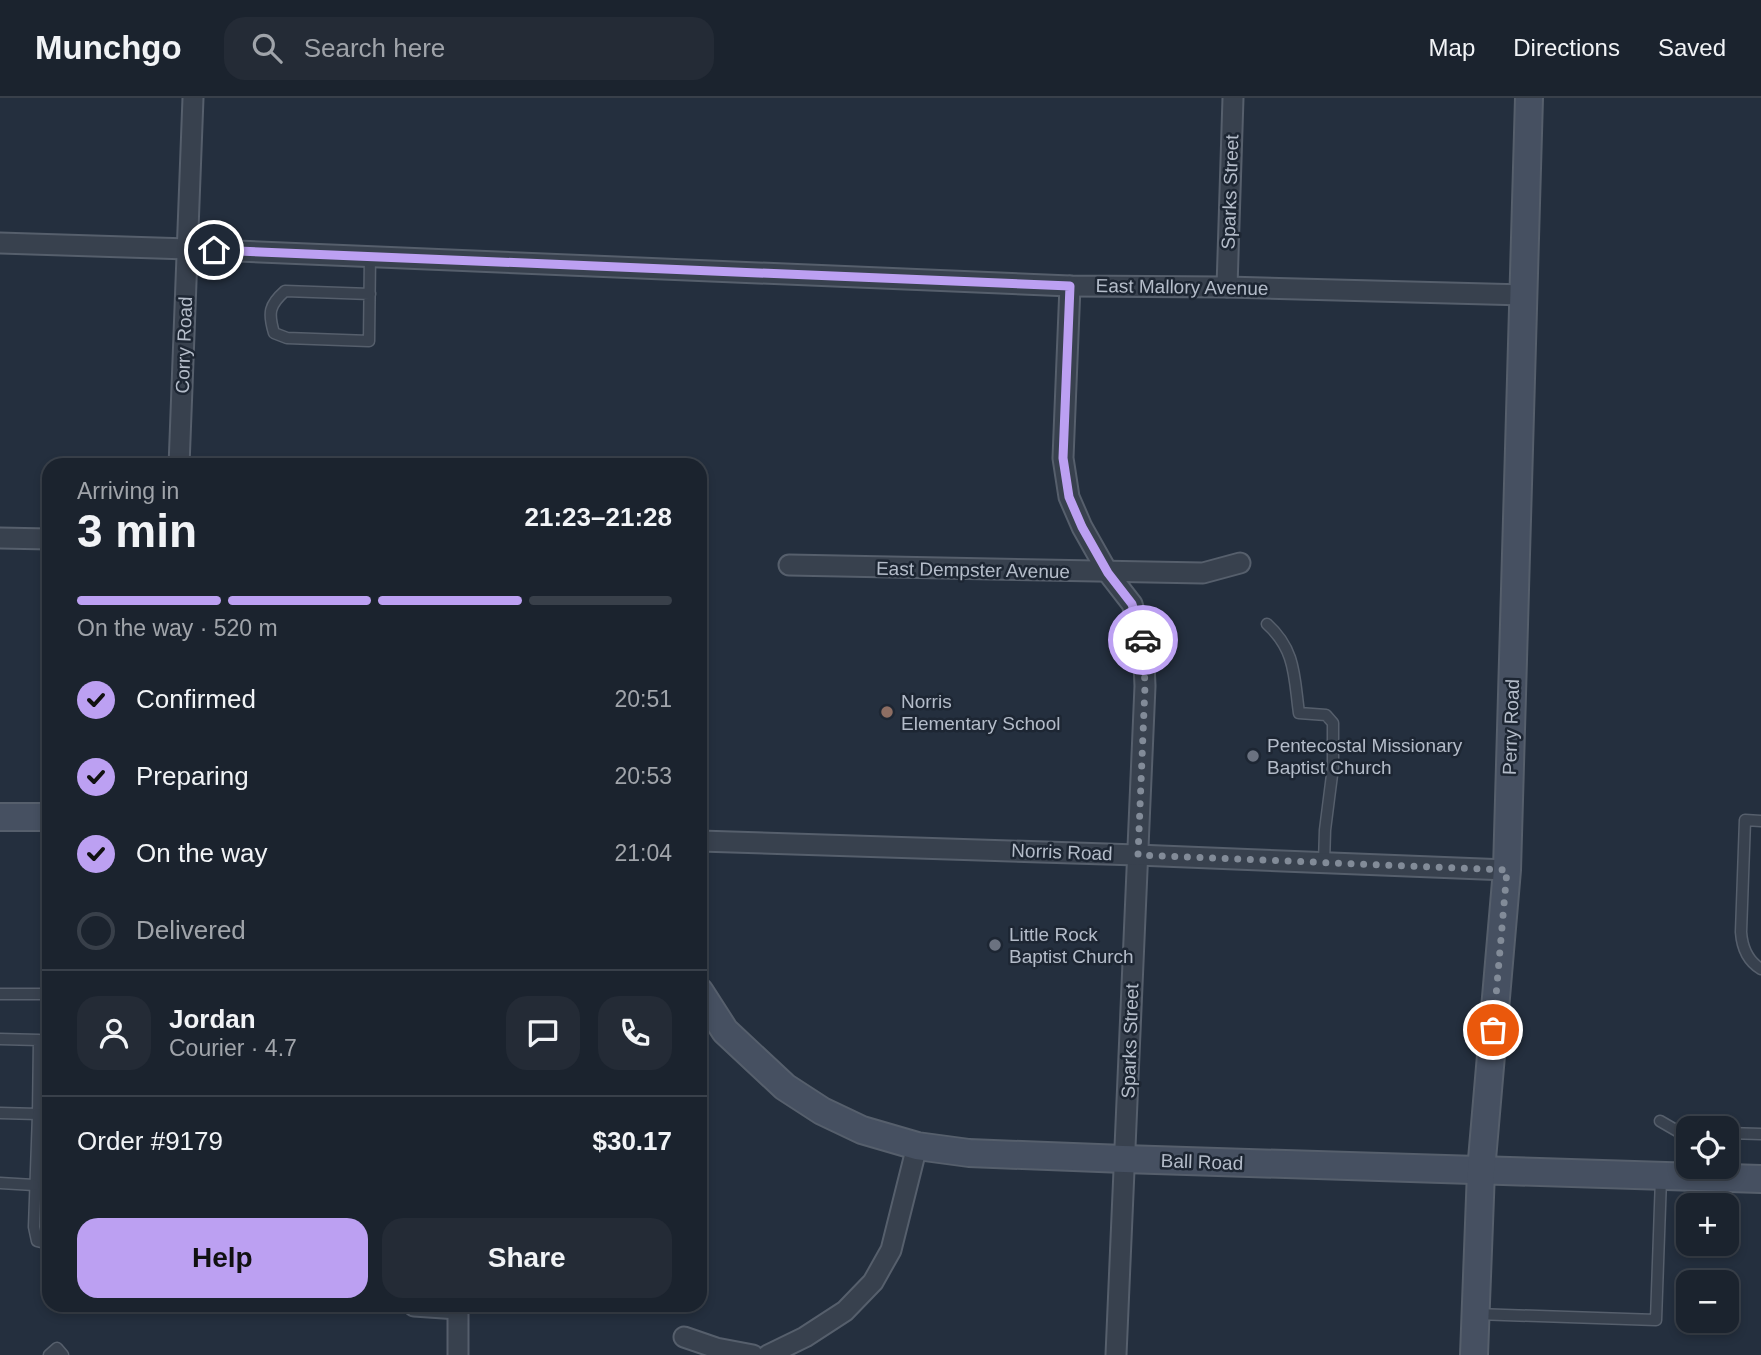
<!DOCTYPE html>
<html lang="en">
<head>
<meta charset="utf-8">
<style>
  body { margin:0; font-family:Helvetica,sans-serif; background:#242b36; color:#f1f3f6; height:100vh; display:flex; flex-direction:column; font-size:26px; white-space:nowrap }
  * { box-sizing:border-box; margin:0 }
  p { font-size:23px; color:#a0a4aa }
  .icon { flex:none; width:38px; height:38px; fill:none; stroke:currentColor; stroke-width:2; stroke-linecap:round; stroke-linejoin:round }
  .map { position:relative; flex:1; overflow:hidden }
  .side { position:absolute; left:42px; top:360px; width:665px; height:854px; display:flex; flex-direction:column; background:#1b232e; border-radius:21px; box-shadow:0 4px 10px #0003,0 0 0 2px #39404a }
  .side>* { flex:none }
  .buttons { position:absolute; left:1676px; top:1018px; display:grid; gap:14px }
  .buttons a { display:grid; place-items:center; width:63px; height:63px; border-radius:14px; background:#1b232e; box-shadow:0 4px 10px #0003,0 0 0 2px #39404a; font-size:35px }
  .pin { position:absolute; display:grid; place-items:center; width:60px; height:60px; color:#fff; margin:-30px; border:4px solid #fff; border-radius:50%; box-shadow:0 2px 7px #0007 }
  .courier { position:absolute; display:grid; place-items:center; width:70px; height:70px; margin:-35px; border:5px solid #bca0f2; border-radius:50%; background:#fff; color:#222; box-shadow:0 2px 9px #0007 }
  .overview em { font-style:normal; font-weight:600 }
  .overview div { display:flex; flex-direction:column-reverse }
  .overview { display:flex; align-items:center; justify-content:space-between; height:119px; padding:0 35px }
  h1 { font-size:46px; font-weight:600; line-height:52px }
  .bar { display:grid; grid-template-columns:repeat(4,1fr); gap:10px 7px; align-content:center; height:84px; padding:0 35px }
  .bar i { height:9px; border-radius:5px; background:#39404a }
  .bar .active { background:#bca0f2 }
  .bar p { grid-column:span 4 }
  .line { display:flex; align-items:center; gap:18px; padding:0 35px; border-top:2px solid #39404a }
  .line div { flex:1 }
  .round { display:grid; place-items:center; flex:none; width:74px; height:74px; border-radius:21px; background:#242b36 }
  ol { padding:0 35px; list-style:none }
  li { display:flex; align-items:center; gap:21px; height:77px }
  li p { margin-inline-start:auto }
  li .icon { padding:7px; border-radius:50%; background:#bca0f2; color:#111; stroke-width:4 }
  li:last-child { color:#a0a4aa }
  li i { width:38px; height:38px; border:4px solid #39404a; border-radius:50% }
  .primary-button { display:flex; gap:14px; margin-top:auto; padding:14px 35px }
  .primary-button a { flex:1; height:80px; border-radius:21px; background:#bca0f2; color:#111; font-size:28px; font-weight:600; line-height:80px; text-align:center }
  .primary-button a+a { background:#242b36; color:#f1f3f6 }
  header { display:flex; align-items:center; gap:42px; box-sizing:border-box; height:98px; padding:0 35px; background:#1b232e; border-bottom:2px solid #39404a }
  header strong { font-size:33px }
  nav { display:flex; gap:38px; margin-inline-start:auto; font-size:24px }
  .search { width:490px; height:63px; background:#242b36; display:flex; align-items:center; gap:18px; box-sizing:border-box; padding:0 24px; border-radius:21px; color:#a0a4aa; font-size:26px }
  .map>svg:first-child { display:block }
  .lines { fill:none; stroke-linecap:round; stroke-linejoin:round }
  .lane-casing { stroke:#565f6c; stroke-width:13 }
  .street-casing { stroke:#565f6c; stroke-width:23 }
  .secondary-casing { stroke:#565f6c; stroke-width:30 }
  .lane { stroke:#38414e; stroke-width:10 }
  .street { stroke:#38414e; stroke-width:19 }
  .secondary { stroke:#465061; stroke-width:26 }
  .done { stroke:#828b98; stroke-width:7; stroke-dasharray:0 12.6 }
  .route { stroke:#bca0f2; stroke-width:9 }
  .education-dot { fill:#8d6e63; stroke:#1d2633; stroke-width:2.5 }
  .worship-dot { fill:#6b7280; stroke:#1d2633; stroke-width:2.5 }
  .labels { text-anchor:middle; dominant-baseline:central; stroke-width:5; stroke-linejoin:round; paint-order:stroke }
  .street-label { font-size:19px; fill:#b4bcc9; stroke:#1d2633 }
  .poi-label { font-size:19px; fill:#b4bcc9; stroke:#1d2633; text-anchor:start }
</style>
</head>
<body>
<header>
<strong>Munchgo</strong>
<div class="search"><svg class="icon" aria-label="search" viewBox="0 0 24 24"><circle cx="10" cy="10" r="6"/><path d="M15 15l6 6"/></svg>Search here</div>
<nav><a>Map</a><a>Directions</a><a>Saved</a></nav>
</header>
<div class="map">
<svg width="1761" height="1257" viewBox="0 0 1761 1257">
  <rect width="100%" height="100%" fill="#242f3e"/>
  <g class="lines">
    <defs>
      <g id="lane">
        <path d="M370,196l-85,-3c-16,14 -17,22 -11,42l13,5 82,3 1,-85"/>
        <path d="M1267,526c29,26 27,53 32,89l27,2 7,8v44l-8,63 -1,33"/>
        <path d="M1761,723l-16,-1 -4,112c1,15 7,29 20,37"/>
        <polyline points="0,896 49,896"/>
        <polyline points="0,941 39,942 38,1016 0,1015"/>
        <polyline points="38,1016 34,1129 37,1143 49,1146"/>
        <polyline points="1660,1023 1679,1034 1689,1034"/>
        <polyline points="1727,1035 1761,1036"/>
        <polyline points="0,1085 34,1087"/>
        <polyline points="1476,1216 1656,1222 1661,1080"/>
        <polyline points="49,1257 57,1250 63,1257"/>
      </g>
      <g id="street">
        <polyline points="0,145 188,151 1070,188 1227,189 1525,197"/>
        <polyline points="1070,188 1063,360 1069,399 1082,429 1108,475 1132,506 1143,543 1145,588 1116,1257"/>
        <polyline points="1227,189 1233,0"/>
        <polyline points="179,368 193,0"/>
        <polyline points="0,440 49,441"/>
        <polyline points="789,467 1203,475 1240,465"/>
        <polyline points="700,743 1137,757 1507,772"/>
        <polyline points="414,1208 458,1211"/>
        <polyline points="684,1239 716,1250 753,1257"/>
        <polyline points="458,1257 458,1208"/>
        <polyline points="768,1257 805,1239 845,1213 873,1184 891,1152 917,1048"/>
      </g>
      <g id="secondary">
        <polyline points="0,719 49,719"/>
        <polyline points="700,894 725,933 785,989 822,1013 862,1032 917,1048 969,1055 1124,1061 1761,1081"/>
        <polyline points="1474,1257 1481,1073 1507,772 1529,0"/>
      </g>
    </defs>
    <use href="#lane" class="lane-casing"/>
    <use href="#street" class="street-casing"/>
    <use href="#secondary" class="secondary-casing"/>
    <use href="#lane" class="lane"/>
    <use href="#street" class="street"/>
    <use href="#secondary" class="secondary"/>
  </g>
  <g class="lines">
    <polyline class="done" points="1143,542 1145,588 1138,757 1507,772 1493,932"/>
    <polyline class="route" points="214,152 1070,188 1063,360 1069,399 1082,429 1108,475 1132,506 1143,542"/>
  </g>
  <circle class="education-dot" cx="887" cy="614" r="7"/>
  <g class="worship-dot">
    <circle cx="1253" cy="658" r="7"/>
    <circle cx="995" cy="847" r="7"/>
  </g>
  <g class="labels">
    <g class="street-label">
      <text transform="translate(1230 94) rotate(-88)">Sparks Street</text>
      <text transform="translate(1182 189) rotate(1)">East Mallory Avenue</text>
      <text transform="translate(184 247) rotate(-88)">Corry Road</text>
      <text transform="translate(973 472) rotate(1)">East Dempster Avenue</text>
      <text transform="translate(1511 629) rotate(-88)">Perry Road</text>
      <text transform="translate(1062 754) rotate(2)">Norris Road</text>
      <text transform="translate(1130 943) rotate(-88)">Sparks Street</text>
      <text transform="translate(1202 1064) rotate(2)">Ball Road</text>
    </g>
    <g class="poi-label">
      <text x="901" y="603">Norris<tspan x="901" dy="22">Elementary School</tspan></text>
      <text x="1267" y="647">Pentecostal Missionary<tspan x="1267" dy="22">Baptist Church</tspan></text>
      <text x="1009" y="836">Little Rock<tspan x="1009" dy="22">Baptist Church</tspan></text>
    </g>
  </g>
</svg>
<div class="buttons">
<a><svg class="icon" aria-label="locate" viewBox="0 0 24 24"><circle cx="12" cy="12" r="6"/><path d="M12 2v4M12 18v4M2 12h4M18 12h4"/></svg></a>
<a>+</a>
<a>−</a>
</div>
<div class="pin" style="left:1493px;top:932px;background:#ea580c"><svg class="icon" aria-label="bag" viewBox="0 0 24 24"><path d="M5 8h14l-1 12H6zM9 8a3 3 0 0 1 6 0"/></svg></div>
<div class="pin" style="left:214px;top:152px;background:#1f2937"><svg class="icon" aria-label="home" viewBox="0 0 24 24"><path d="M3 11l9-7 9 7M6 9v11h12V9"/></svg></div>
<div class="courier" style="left:1143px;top:542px"><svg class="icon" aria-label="car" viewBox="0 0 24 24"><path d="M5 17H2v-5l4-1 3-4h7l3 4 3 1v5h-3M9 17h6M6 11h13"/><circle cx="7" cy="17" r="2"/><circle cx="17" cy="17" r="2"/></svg></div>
<section class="side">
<div class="overview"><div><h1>3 min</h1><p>Arriving in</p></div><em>21:23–21:28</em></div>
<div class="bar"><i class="active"></i><i class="active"></i><i class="active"></i><i></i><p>On the way · 520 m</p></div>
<ol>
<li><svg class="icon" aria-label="check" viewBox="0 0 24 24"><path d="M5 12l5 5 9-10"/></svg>Confirmed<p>20:51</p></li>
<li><svg class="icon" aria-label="check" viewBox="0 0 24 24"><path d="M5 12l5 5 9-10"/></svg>Preparing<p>20:53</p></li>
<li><svg class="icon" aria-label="check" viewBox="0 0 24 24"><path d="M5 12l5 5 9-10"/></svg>On the way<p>21:04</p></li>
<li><i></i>Delivered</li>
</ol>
<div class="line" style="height:126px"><a class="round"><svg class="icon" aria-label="person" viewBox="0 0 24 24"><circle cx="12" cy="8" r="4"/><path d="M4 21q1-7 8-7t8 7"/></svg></a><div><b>Jordan</b><p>Courier · 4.7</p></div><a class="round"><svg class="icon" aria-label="chat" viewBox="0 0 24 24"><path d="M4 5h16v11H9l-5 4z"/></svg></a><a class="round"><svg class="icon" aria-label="phone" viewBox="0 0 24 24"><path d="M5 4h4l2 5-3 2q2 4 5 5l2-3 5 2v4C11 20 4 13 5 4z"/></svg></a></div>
<div class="line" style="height:91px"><div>Order #9179</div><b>$30.17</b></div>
<div class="primary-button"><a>Help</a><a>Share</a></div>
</section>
</div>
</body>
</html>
